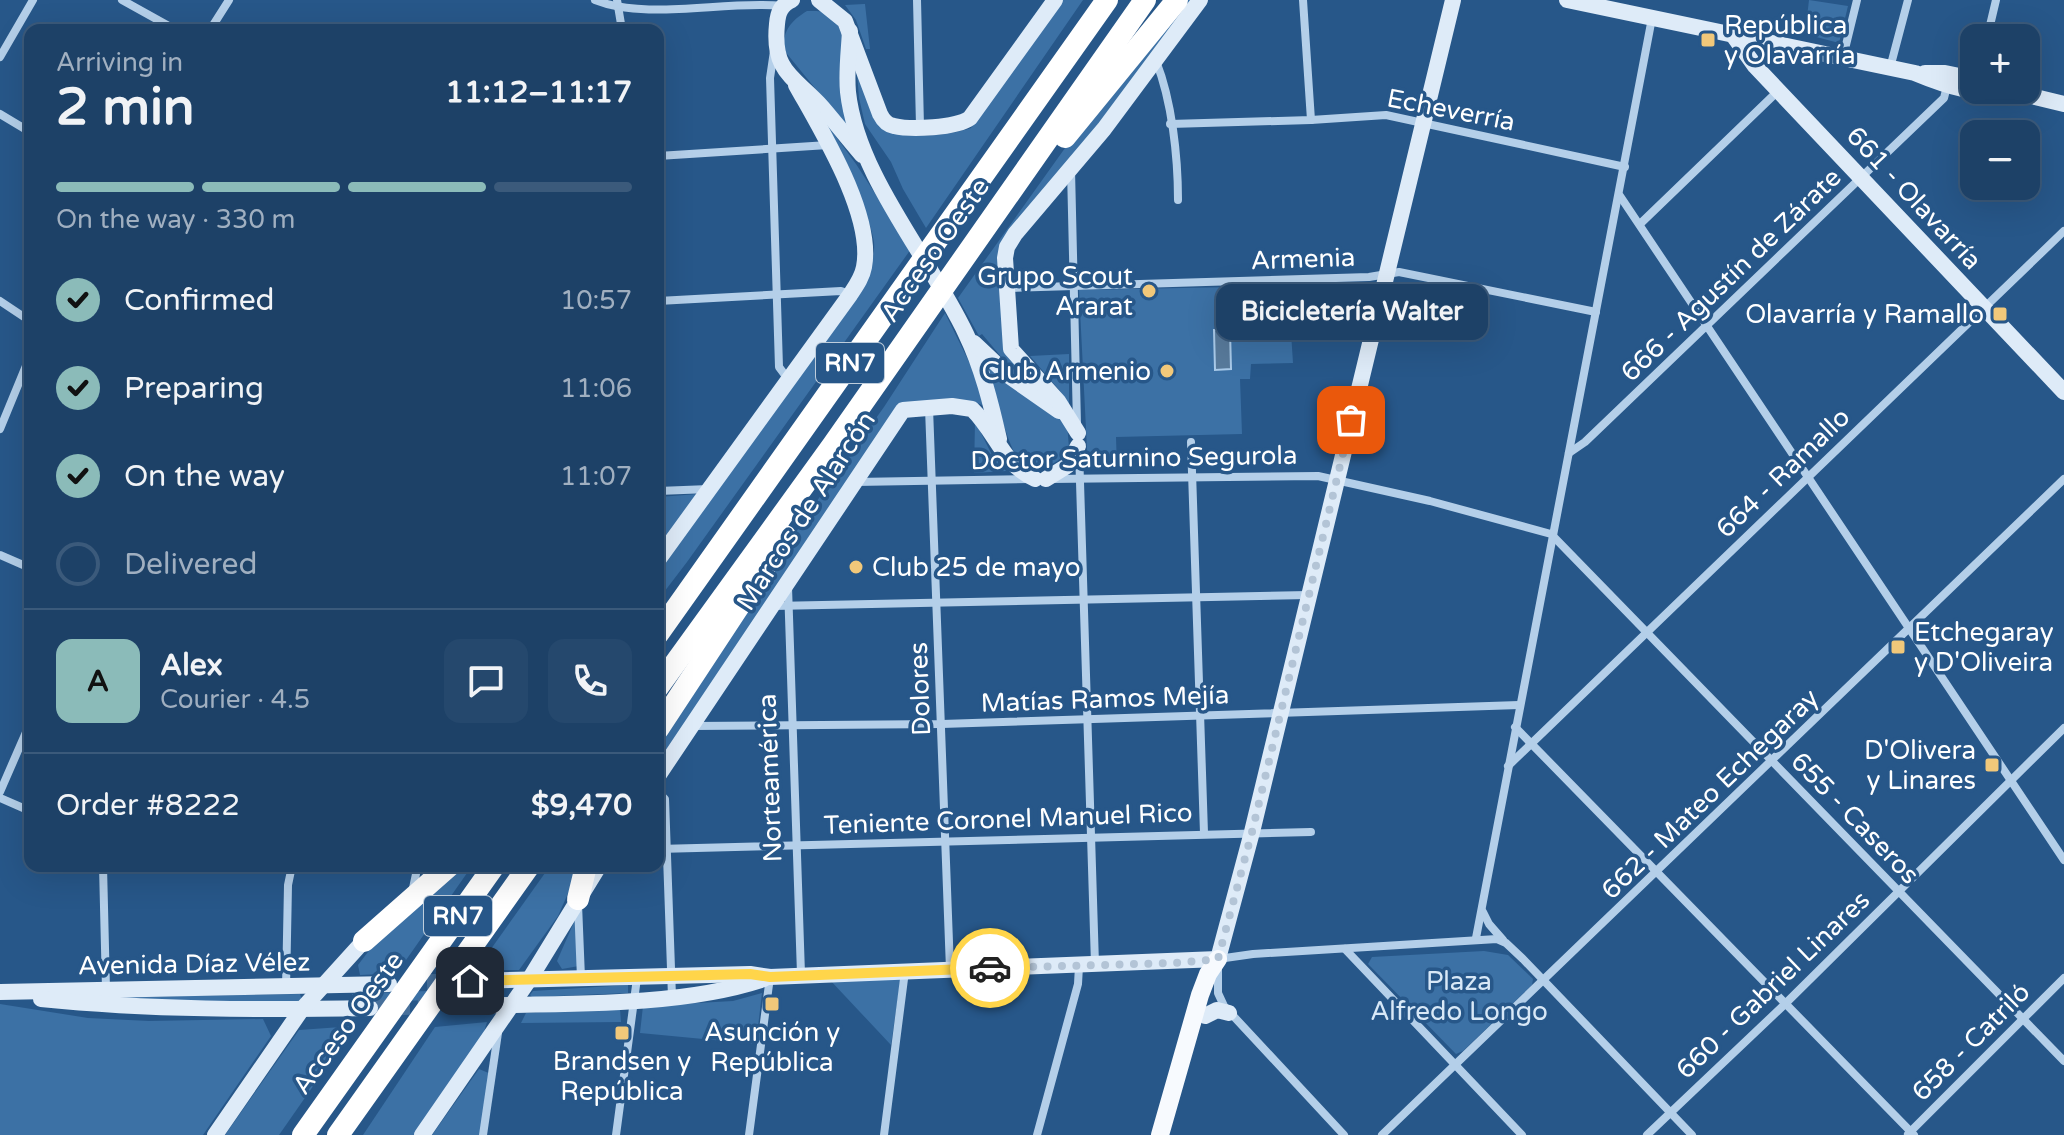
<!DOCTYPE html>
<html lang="en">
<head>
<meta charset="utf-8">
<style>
  body { margin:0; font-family:"Varela Round",sans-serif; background:#25486d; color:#f1f3f6; height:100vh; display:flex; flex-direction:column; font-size:30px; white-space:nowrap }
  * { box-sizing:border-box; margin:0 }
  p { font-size:26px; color:#a0afc0 }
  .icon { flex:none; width:44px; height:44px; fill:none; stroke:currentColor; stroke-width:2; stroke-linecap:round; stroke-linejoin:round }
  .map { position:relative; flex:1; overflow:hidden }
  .side { position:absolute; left:24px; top:24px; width:640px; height:848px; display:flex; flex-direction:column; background:#1d4167; border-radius:16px; box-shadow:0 8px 32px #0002,0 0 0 2px #3b5a7b }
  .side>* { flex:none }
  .controls { position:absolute; left:1960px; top:24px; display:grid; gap:16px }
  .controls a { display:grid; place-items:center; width:80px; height:80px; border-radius:16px; background:#1d4167; box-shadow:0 8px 32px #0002,0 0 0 2px #3b5a7b; font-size:40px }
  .pin { position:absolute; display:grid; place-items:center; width:68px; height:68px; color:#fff; margin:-34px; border-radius:16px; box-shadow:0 4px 12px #0006 }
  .courier { position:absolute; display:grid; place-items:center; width:80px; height:80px; margin:-40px; border:6px solid #ffd54a; border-radius:50%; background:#fff; color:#222; box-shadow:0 2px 10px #0007 }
  .bubble { position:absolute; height:56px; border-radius:16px; background:#1d4167; box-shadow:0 8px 32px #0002,0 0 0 2px #3b5a7b; font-size:26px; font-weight:800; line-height:56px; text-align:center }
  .overview em { font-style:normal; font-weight:800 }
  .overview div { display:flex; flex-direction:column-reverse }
  .overview { display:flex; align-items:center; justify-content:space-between; height:136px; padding:0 32px }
  h1 { font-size:52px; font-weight:800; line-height:60px }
  .bar { display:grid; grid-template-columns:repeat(4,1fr); gap:12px 8px; align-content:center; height:96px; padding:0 32px }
  .bar i { height:10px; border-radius:6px; background:#3b5a7b }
  .bar .selected { background:#8bbbb9 }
  .bar p { grid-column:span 4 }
  .line { display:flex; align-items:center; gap:20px; padding:0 32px; border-top:2px solid #3b5a7b }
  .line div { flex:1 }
  .round { display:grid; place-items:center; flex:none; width:84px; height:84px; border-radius:16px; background:#25486d }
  ol { padding:0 32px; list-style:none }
  li { display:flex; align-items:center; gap:24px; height:88px }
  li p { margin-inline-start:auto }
  li .icon { padding:8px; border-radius:50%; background:#8bbbb9; color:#111; stroke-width:4 }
  li:last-child { color:#a0afc0 }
  li i { width:44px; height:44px; border:4px solid #3b5a7b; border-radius:50% }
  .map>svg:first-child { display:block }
  .green { fill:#3c71a5 }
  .water { fill:#587a9b; stroke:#a9cae9; stroke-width:2 }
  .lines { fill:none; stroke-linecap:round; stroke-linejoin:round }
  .secondary-tunnel { stroke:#47709b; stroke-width:16; stroke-dasharray:16 8; stroke-linecap:butt }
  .street { stroke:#b4cfe9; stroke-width:8 }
  .secondary { stroke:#deebf8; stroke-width:16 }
  .primary { stroke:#f7fafe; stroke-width:18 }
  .highway { stroke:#fff; stroke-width:22 }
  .done { stroke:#b3c4d6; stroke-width:8; stroke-dasharray:0 14.4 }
  .route { stroke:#ffd54a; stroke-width:10 }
  .poi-dot { fill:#f1c87a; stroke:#275789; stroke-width:3 }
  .labels { text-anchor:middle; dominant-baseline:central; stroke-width:7; stroke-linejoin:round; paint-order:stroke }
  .shield { fill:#275789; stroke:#becddc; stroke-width:2 }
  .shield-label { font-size:24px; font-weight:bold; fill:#fff }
  .poi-label { font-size:26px; fill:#fff; stroke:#275789; text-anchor:end }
  .street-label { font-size:26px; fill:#fff; stroke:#275789 }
  .park-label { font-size:26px; fill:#d8e8f7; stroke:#275789 }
</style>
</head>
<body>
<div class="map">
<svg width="2064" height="1135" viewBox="0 0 2064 1135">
  <rect width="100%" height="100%" fill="#275789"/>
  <g class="green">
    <path d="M1062,0h21l-157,228 -23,-39 -12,-27 -26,-38 -6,-26 -2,-25c6,14 14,41 23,52 15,18 72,10 91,3z"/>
    <polygon points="1182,0 1195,0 999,250 1004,313 1032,384 1008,365 982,334 979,336 958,298 1095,106"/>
    <polygon points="1809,0 1848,6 1839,43 1805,34"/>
    <polygon points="864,4 865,4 870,49 866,49 856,20 845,5"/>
    <path d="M807,11c8,0 17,-1 24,4 18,14 24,102 28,127l-76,-93c1,-20 8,-28 24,-38z"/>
    <path d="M815,108l41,56 55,85 -224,313 -29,38v-34l211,-293c3,-10 6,-20 5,-31 -5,-35 -42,-99 -59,-134z"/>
    <polygon points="1288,286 1293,363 1251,364 1250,379 1240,379 1242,434 1116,437 1117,468 1088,469 1079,290"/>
    <polygon points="945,313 975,374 985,406 971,401 903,403 658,768 658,743 763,588 804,519 884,407"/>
    <polygon points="1069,354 1069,406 1060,391 1030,356"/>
    <path d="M986,360l81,63 2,25c-8,11 -15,19 -30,18 -6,0 -13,0 -18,-4 -14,-12 -29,-82 -35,-102z"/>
    <polygon points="975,421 991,453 1006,471 974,473"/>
    <polygon points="698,494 660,549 659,497"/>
    <polygon points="455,866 472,866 399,970 383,968 382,974 360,975 358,965 384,931"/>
    <polygon points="550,866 580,866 558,916 519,970 476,970"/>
    <polygon points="578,913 579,966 562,969 557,961"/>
    <polygon points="1484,951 1508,955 1533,979 1532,985 1463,1051 1456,1054 1368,964 1372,957"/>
    <polygon points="901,976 891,1045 830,980"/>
    <polygon points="628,985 628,993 532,997 530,995 533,991"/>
    <polygon points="503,988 504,991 484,992 474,998 355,1003 352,1000 352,994"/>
    <polygon points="762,993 756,1044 640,1033 643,1006 733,1001"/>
    <polygon points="300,994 302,1000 298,1002 120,1000 126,997"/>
    <polygon points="0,1004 88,1018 149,1021 263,1019 271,1036 203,1135 0,1135"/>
    <polygon points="616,1008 620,1009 621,1022 521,1023 526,1013"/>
    <polygon points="487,1022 483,1035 416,1135 363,1135 435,1027"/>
    <polygon points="355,1026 279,1135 225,1135 299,1030"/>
    <polygon points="479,1069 491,1074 483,1135 432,1135"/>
  </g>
  <polygon class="water" points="1214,330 1230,330 1231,369 1215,370"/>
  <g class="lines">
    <g class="secondary-tunnel">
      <polyline points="403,983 470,981"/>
      <polyline points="370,1008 437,1006"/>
    </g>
    <g class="street">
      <polyline points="122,0 176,30"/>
      <path d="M595,0c52,21 131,0 187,6"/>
      <polyline points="617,0 622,30"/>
      <polyline points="917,0 920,126"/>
      <polyline points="1303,0 1311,120"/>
      <polyline points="210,30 229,0"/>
      <polyline points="1987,38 1996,0"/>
      <polyline points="774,51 770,78 779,367 788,379"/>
      <polyline points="0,57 33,0"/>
      <polyline points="1843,57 1857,0"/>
      <path d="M1156,61c16,40 22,96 22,139"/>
      <polyline points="1890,68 1908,0"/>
      <polyline points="0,114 30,132"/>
      <polyline points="1170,124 1311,120 1386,115 1625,167"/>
      <polyline points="658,156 828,145"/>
      <polyline points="1071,170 1077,424"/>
      <polyline points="1620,196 2064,860"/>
      <polyline points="1640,224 1778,91"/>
      <polyline points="1007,288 1369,277 1399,272 1596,312"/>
      <polyline points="0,301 30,321"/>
      <polyline points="658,301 841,291 850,294"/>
      <polyline points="929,408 950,969"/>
      <polyline points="0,429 30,356"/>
      <polyline points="1191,442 1204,833"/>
      <polyline points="1079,450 1095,964"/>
      <polyline points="1569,453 1585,442 1944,98 1947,86"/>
      <polyline points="1051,479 1318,476 1430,501 1551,534 2064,1061"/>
      <polyline points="855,482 1029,479"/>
      <polyline points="658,491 709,489"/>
      <polyline points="0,555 30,568"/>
      <polyline points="788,587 801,974"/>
      <polyline points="773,606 1308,595"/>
      <polyline points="692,726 942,724 1519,705"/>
      <polyline points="1515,727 1914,1135"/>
      <polyline points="1508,766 2064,231"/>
      <polyline points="0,792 30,723"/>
      <polyline points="658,792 665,799 672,997"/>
      <polyline points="0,798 30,811"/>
      <polyline points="658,849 1311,832"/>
      <polyline points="103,866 106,989"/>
      <polyline points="413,888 416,874 415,866"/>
      <polyline points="578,904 581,978"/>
      <polyline points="1483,912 1489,924 1503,940"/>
      <polyline points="1476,938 1652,18"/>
      <polyline points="1345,949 1522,1135"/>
      <polyline points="286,988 288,885 292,866"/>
      <polyline points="1908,1134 2064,978"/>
      <polyline points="483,1135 498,1033"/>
      <polyline points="616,1135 637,978"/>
      <polyline points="749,1135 770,977"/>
      <polyline points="884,1135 905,971"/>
      <polyline points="1037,1135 1078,984 1079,966"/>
      <polyline points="1344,1135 1224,1006 1218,993 1218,959 1253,954 1497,939 1506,943 1523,959 1692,1135"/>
      <polyline points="1382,1135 2064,479"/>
      <polyline points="1647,1135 1785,1004 2064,728"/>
    </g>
    <g class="secondary">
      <path d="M792,0c-11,5 -14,12 -15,24 -5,49 17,52 45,83 13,15 26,32 40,48"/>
      <path d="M819,0l26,21 35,93c3,6 7,11 14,12 17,4 62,2 76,-8l85,-118"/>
      <path d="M1567,0l348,73c36,15 60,21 100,21"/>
      <path d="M850,31c-1,20 -4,41 -2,61 9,84 83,167 118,242 16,33 25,70 33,105"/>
      <polyline points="1733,35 1755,66 2064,392"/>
      <polyline points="1925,73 1945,73 1974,79"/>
      <polyline points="2007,90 2064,104"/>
      <polyline points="974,343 1009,376 1059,411"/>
      <polyline points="1078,433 1058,401 1011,349 1005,258 1007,247 1015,234 1104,129 1200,0"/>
      <polyline points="1046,479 1067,466 1078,446"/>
      <path d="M658,560l192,-265c6,-9 12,-17 14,-28 10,-52 -43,-137 -68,-182"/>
      <path d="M658,776l245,-366 49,-4 20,3c24,23 31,56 63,70"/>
      <polyline points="470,981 750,974 770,977 1218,959 1252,832 1453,0"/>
      <polyline points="0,992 389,984"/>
      <path d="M41,999c109,11 220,11 329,9"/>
      <path d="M453,1006c95,-3 222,3 311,-27"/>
      <polyline points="1205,1016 1217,1010 1229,1013"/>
      <polyline points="215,1135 302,1009 370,934"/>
      <polyline points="422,1135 529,980 599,866"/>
    </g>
    <polyline class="primary" points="1160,1135 1200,995 1208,974 1218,959"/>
    <g class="highway">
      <polyline points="1065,137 1177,0"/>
      <polyline points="658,634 1107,0"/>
      <polyline points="658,687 833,445 1145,0"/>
      <polyline points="658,729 785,536"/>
      <polyline points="578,899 586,866"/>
      <polyline points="364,941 449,866"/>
      <polyline points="303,1135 494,866"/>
      <polyline points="338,1135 529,866"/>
    </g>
  </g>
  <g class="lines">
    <polyline class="done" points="990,968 1175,963 1218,959 1252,832 1351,420"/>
    <polyline class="route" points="470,981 750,974 770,977 990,968"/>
  </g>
  <g class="poi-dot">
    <rect x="1700" y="32" width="16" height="16" rx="4"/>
    <circle cx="1149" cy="291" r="8"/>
    <rect x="1992" y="306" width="16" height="16" rx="4"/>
    <circle cx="1167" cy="371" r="8"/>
    <circle cx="856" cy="567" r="8"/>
    <rect x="1890" y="639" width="16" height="16" rx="4"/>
    <rect x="1984" y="757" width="16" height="16" rx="4"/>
    <rect x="764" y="996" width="16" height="16" rx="4"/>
    <rect x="614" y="1025" width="16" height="16" rx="4"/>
  </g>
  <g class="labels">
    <g class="shield">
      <rect x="816" y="343" width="68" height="40" rx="6"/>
      <rect x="424" y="896" width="68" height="40" rx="6"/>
    </g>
    <g class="shield-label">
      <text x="850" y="363">RN7</text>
      <text x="458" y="916">RN7</text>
    </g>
    <g class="poi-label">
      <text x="1724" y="25" text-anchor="start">República<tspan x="1724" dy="30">y Olavarría</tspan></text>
      <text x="1133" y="276">Grupo Scout<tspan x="1133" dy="30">Ararat</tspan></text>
      <text x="1984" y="314">Olavarría y Ramallo</text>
      <text x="1151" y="371">Club Armenio</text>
      <text x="872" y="567" text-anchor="start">Club 25 de mayo</text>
      <text x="1914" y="632" text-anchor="start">Etchegaray<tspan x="1914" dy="30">y D'Oliveira</tspan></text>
      <text x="1976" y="750">D'Olivera<tspan x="1976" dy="30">y Linares</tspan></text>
      <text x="772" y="1032" text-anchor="middle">Asunción y<tspan x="772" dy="30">República</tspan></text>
      <text x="622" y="1061" text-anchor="middle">Brandsen y<tspan x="622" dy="30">República</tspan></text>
    </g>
    <g class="street-label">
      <text transform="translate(1451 110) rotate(11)">Echeverría</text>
      <text transform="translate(1914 198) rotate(47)">661 - Olavarría</text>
      <text transform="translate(935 250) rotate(-55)">Acceso Oeste</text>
      <text transform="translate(1303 259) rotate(-2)">Armenia</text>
      <text transform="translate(1731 275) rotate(-44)">666 - Agustín de Zárate</text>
      <text transform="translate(1134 458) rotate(-1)">Doctor Saturnino Segurola</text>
      <text transform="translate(1783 473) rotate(-44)">664 - Ramallo</text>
      <text transform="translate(806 511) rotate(-57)">Marcos de Alarcón</text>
      <text transform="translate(920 689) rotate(-92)">Dolores</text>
      <text transform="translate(1105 699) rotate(-2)">Matías Ramos Mejía</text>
      <text transform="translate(770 778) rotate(-92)">Norteamérica</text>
      <text transform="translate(1710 794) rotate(-44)">662 - Mateo Echegaray</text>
      <text transform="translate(1855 818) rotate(46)">655 - Caseros</text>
      <text transform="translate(1008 819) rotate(-2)">Teniente Coronel Manuel Rico</text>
      <text transform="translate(194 964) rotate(-1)">Avenida Díaz Vélez</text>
      <text transform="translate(1773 985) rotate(-44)">660 - Gabriel Linares</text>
      <text transform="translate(348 1023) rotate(-54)">Acceso Oeste</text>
      <text transform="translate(1971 1042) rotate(-45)">658 - Catriló</text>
    </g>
    <g class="park-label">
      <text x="1459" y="981">Plaza<tspan x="1459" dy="30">Alfredo Longo</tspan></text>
    </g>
  </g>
</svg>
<div class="controls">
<a>+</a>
<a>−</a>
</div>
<div class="pin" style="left:1351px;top:420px;background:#ea580c"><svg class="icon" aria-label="bag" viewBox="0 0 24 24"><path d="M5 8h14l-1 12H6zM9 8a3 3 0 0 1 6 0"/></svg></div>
<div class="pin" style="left:470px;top:981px;background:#1f2937"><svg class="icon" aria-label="home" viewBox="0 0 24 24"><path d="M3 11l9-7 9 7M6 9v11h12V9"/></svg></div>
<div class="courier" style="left:990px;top:968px"><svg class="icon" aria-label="car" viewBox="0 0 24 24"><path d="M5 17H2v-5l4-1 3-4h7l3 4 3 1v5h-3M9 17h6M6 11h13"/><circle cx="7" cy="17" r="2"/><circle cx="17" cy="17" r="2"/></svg></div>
<div class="bubble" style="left:1216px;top:284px;width:272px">Bicicletería Walter</div>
<section class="side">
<div class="overview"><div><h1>2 min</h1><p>Arriving in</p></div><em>11:12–11:17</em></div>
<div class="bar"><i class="selected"></i><i class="selected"></i><i class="selected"></i><i></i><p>On the way · 330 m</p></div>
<ol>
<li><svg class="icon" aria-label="check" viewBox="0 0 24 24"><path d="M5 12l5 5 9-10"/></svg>Confirmed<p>10:57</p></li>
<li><svg class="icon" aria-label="check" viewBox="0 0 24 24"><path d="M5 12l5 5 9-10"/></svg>Preparing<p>11:06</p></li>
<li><svg class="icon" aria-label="check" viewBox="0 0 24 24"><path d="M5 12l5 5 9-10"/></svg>On the way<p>11:07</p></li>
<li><i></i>Delivered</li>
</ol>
<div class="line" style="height:144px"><b class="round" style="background:#8bbbb9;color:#111">A</b><div><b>Alex</b><p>Courier · 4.5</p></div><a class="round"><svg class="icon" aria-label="chat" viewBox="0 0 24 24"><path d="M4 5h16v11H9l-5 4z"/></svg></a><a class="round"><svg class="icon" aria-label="phone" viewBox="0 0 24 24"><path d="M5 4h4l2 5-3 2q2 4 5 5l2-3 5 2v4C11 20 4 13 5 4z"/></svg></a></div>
<div class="line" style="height:104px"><div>Order #8222</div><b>$9,470</b></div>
</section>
</div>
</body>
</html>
